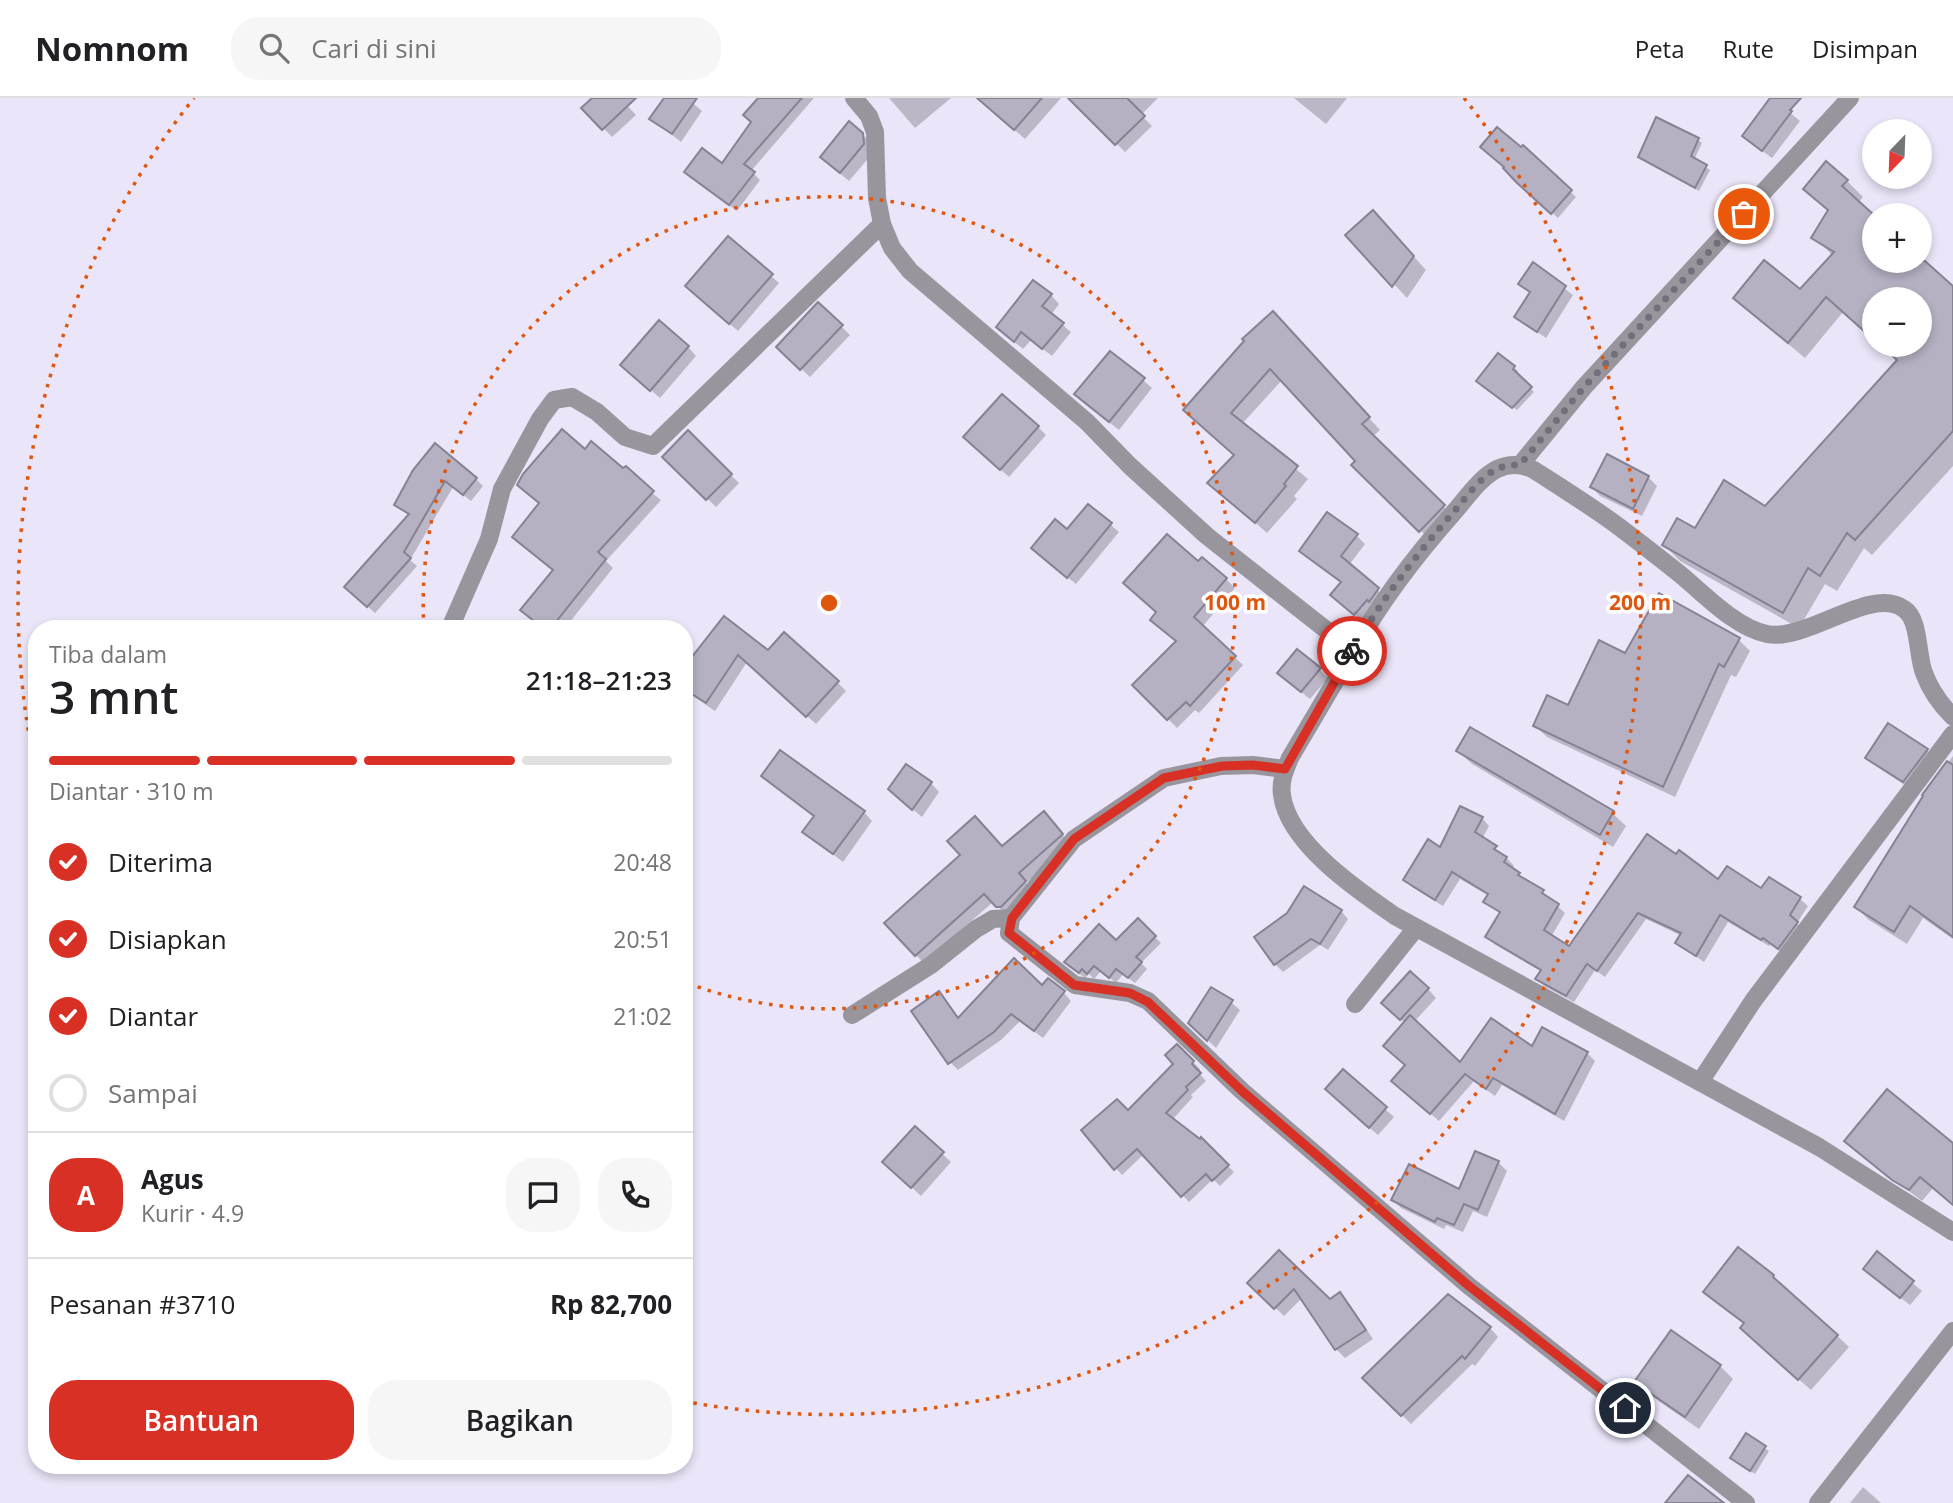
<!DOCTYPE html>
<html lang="id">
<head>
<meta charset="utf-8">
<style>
  body { margin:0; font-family:"Open Sans",sans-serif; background:#f6f6f6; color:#202124; height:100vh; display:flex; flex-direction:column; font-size:26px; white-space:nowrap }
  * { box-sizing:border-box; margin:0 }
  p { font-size:23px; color:#757577 }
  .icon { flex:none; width:38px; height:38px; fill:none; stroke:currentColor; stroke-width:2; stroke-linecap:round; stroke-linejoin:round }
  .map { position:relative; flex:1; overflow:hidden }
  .details { position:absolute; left:28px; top:522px; width:665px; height:854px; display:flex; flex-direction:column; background:#fff; border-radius:28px; box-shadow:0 4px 10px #0003 }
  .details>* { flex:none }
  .needle { width:46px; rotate:203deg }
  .tools { position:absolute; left:1862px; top:21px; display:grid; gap:14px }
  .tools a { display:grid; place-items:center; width:70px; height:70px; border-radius:50%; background:#fff; box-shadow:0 4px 10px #0003; font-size:35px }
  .pin { position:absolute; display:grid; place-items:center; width:60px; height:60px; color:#fff; margin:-30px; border:4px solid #fff; border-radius:50%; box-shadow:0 2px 7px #0007 }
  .courier { position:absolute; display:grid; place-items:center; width:70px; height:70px; margin:-35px; border:5px solid #d93025; border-radius:50%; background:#fff; color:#222; box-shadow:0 2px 9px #0007 }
  .headline em { font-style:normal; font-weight:600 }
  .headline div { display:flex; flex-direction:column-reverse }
  .headline { display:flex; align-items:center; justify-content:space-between; height:119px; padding:0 21px }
  h1 { font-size:46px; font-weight:600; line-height:52px }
  .bar { display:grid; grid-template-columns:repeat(4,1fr); gap:10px 7px; align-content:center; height:84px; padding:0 21px }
  .bar i { height:9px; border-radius:5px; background:#e0e0e0 }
  .bar .on { background:#d93025 }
  .bar p { grid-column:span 4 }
  .line { display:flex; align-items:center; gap:18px; padding:0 21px; border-top:2px solid #e0e0e0 }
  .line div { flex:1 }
  .round { display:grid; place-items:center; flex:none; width:74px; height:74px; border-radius:28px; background:#f6f6f6 }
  ol { padding:0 21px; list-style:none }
  li { display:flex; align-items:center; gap:21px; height:77px }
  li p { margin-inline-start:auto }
  li .icon { padding:7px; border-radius:50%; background:#d93025; color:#fff; stroke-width:4 }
  li:last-child { color:#757577 }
  li i { width:38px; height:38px; border:4px solid #e0e0e0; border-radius:50% }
  .action { display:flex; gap:14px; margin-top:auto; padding:14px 21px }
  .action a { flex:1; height:80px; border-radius:28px; background:#d93025; color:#fff; font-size:28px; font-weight:600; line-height:80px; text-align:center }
  .action a+a { background:#f6f6f6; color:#202124 }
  header { display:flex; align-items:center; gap:42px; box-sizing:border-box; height:98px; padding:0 35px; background:#fff; border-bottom:2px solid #e0e0e0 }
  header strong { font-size:33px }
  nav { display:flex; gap:38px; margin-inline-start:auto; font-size:24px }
  .search { width:490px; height:63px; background:#f6f6f6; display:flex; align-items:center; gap:18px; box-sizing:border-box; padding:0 24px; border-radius:28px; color:#757577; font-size:26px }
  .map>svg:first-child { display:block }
  .shadow { fill:#0003 }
  .building { fill:#b5b0c2; stroke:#868193; stroke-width:2 }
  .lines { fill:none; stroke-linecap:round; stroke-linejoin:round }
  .minor { stroke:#98959d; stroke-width:18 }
  .done { stroke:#726f7a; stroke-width:7; stroke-dasharray:0 12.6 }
  .route { stroke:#d93025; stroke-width:9 }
  .ring { fill:none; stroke:#df570e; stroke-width:3.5; stroke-dasharray:3.5 7 }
  .centre { fill:#df570e; stroke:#fff; stroke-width:3.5 }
  .ring-label { font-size:21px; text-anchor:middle; font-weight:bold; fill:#df570e; stroke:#fff; stroke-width:7; stroke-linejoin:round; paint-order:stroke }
</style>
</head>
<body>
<header>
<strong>Nomnom</strong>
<div class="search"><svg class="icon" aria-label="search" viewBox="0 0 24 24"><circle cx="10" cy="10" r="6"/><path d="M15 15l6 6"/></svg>Cari di sini</div>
<nav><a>Peta</a><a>Rute</a><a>Disimpan</a></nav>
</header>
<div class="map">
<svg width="1953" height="1405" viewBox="0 0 1953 1405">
  <rect width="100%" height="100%" fill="#eae5f8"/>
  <g class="shadow">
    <polygon points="594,0 620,0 636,17 612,39 584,10"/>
    <polygon points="666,0 687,0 702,13 681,44 652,21"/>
    <polygon points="760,0 814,0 751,73 760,82 737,113 693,81 722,68 753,25"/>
    <polygon points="889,0 951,0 915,30"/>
    <polygon points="993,0 1061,0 1025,41 997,17"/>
    <polygon points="1096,0 1158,0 1141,17 1152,28 1125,54 1083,13"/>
    <polygon points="1294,0 1347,0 1326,26"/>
    <polygon points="1772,0 1800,23 1772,60 1753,46"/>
    <polygon points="862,36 871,45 872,56 849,83 830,67"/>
    <polygon points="1698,42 1702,45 1694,62 1710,72 1699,93 1640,59"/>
    <polygon points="1523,49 1576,99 1558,120 1523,89 1521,51"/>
    <polygon points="1847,83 1863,99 1858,105 1874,119 1874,163 1920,163 1920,160 1953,190 1953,368 1872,457 1864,450 1837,493 1825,486 1799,530 1680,463 1664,447 1696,432 1765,410 1898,263 1880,247 1920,247 1920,201 1874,201 1874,241 1843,214 1805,260 1752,216 1735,200 1801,194 1833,158 1814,139 1829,113 1805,91"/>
    <polygon points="1386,128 1426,172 1407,200 1348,137"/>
    <polygon points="728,140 779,185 738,233 694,195"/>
    <polygon points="1533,167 1573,197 1546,240 1516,219 1531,196 1520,186"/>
    <polygon points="1051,197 1059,206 1051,217 1071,234 1052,258 1031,242 1023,251 1007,238"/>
    <polygon points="818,206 850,237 810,279 778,249"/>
    <polygon points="1284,227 1380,332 1372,339 1455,420 1432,444 1354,367 1357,363 1282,282 1242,326 1308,381 1294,398 1297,401 1267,435 1210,385 1236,357 1197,323"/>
    <polygon points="688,249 696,258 660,300 631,275"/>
    <polygon points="1498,257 1518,273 1516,276 1534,294 1517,312 1482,286"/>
    <polygon points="1143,282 1152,290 1119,332 1085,305"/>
    <polygon points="1038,329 1046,337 1009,379 974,348"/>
    <polygon points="688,335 739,385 716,409 664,359"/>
    <polygon points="586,353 623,373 661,402 606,463 613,470 565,530 543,530 523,512 555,473"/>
    <polygon points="415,373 476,381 483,388 471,403 453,389 410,462 417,468 375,515 354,496 410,418 396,407"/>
    <polygon points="1648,379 1657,388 1642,418 1600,398 1592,389"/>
    <polygon points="1088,408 1119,434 1076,486 1041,458 1067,434"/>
    <polygon points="1356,437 1365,446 1349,467 1386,500 1364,524 1341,505 1343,485 1301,453"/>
    <polygon points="1199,466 1226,481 1235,490 1202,529 1243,567 1199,615 1195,612 1177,630 1134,587 1177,544"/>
    <polygon points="1739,542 1750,553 1736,579 1731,577 1675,699 1547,639 1535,628 1569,610 1626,557"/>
    <polygon points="768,554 837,584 846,593 816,626 747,564 715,613 684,592 684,572 695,555"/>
    <polygon points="1319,571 1328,580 1310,601 1288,583"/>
    <polygon points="1927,652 1935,661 1912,692 1876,668 1867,660"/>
    <polygon points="1458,653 1612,715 1626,728 1613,749 1472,666"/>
    <polygon points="1953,658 1953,841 1923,820 1907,846 1869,822 1856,809 1924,697"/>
    <polygon points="763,678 864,714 872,723 843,764 804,734 815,719"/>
    <polygon points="931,685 939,694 922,719 899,700"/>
    <polygon points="1482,720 1489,728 1482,741 1503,756 1514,768 1511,771 1542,794 1565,815 1551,839 1569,850 1647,738 1719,783 1762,793 1769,781 1800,801 1808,808 1797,825 1804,832 1786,857 1771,846 1769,848 1728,824 1704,864 1677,845 1682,838 1646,821 1605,879 1595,872 1574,904 1544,888 1537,881 1542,874 1494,846 1487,838 1501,816 1485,803 1489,798 1460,781 1443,808 1412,789 1405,782"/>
    <polygon points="1053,724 1070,746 1026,785 1033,793 1007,817 993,804 924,865 916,857 962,757 1002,750"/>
    <polygon points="1341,813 1348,821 1328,852 1320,847 1283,874 1275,866"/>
    <polygon points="1138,823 1161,845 1141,865 1147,871 1135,885 1123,876 1116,885 1101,873 1094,881 1089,876 1085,880 1072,870 1116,844"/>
    <polygon points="1042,889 1064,895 1071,903 1043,940 1020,923 1001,942 958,972 950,964 939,895 959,921"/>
    <polygon points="1428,891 1436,900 1414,924 1461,967 1532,950 1587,955 1595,963 1564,1023 1502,987 1495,998 1474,983 1439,1023 1402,991 1407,967 1405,925 1392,914"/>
    <polygon points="1231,904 1240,912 1216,950 1199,934"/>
    <polygon points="1177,949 1200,971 1198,974 1206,983 1191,997 1193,999 1172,1022 1200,1043 1201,1042 1234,1074 1220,1088 1213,1081 1189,1104 1144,1056 1122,1077 1116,1070 1128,1015 1176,966"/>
    <polygon points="1335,1000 1385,1011 1394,1019 1378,1037"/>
    <polygon points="915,1030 951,1064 921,1098 893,1072"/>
    <polygon points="1953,1047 1953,1107 1933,1090 1922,1103 1859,1055"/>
    <polygon points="1498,1064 1507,1073 1487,1119 1473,1113 1463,1134 1446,1127 1444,1131 1401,1110 1393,1102 1460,1093"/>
    <polygon points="1279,1155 1329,1203 1340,1196 1348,1204 1373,1241 1345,1260 1336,1251 1302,1200 1284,1218 1250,1185"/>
    <polygon points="1878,1156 1922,1193 1910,1207 1874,1179"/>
    <polygon points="1773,1178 1849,1249 1811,1292 1754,1242 1745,1227 1706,1194"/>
    <polygon points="1490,1230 1498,1239 1475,1268 1472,1266 1411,1326 1365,1280"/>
    <polygon points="1671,1234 1720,1268 1733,1281 1699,1331 1650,1297 1636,1284"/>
    <polygon points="1746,1338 1769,1353 1755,1376 1736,1364"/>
    <polygon points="1863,1389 1881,1405 1850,1405"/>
  </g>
  <g class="building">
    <polygon points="592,0 636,0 602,32 581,10"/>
    <polygon points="664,0 697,0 672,36 649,21"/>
    <polygon points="758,0 802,0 744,66 755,74 729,107 684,74 702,50 722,65 751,24 743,17"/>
    <polygon points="977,0 1042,0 1014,32"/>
    <polygon points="1068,0 1127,0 1145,18 1115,47"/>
    <polygon points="1770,0 1801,0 1790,12 1792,13 1762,53 1742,38"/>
    <polygon points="1656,19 1699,40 1691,58 1707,67 1695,90 1638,59"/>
    <polygon points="849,23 863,35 864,46 840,75 820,59"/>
    <polygon points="1497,29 1521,49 1523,47 1572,92 1551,116 1516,84 1503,70 1504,69 1480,49"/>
    <polygon points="1826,63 1848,82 1842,88 1874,117 1874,163 1925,163 1953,188 1953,333 1855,442 1847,435 1820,478 1808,470 1783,515 1662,447 1677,420 1695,430 1724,382 1765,408 1897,262 1880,247 1920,247 1920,201 1874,201 1874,242 1826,199 1788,245 1733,200 1764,162 1800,191 1834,154 1811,140 1828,112 1803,91"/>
    <polygon points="1373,112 1414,158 1392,189 1345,137"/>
    <polygon points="728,138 773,176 729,226 685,188"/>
    <polygon points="1533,164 1566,188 1537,234 1514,219 1530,194 1518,186"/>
    <polygon points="1033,182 1052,196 1042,208 1064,225 1042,251 1021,234 1014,244 996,229"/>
    <polygon points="818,204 843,227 800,272 776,249"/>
    <polygon points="1273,213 1370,319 1362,326 1445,407 1419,434 1351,367 1355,363 1270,271 1231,315 1298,368 1284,386 1286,388 1255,425 1207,385 1234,357 1183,312 1244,243 1242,241"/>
    <polygon points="659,222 689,248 650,293 620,267"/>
    <polygon points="1110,253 1145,280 1109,324 1074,296"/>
    <polygon points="1498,255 1515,268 1513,271 1532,289 1512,310 1476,283"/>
    <polygon points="1002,296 1039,328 1000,372 963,339"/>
    <polygon points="562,331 585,351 591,343 623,370 626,368 654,393 598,454 606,461 551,530 543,530 520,512 553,472 512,439 539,405 517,387 523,376"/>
    <polygon points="688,332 732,376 706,402 662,359"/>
    <polygon points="435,345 477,380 463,397 445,383 404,454 411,460 367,509 344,489 409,416 394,407 413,372"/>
    <polygon points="1607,356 1649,378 1633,411 1590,389"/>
    <polygon points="1088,406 1112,425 1067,480 1031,450 1055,421 1067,431"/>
    <polygon points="1327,414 1358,436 1341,458 1379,490 1369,504 1367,502 1354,517 1330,497 1341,484 1299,453"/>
    <polygon points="1167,436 1198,463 1202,459 1227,480 1194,519 1236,558 1190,608 1186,604 1167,622 1132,587 1176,543 1150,522 1156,514 1123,485"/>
    <polygon points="1659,495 1740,540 1724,569 1719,566 1663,689 1533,628 1547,597 1568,607 1599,542 1625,555"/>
    <polygon points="724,518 768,552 784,534 839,583 806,619 738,557 706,605 684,591 684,569"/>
    <polygon points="1297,551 1321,570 1301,594 1277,575"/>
    <polygon points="1888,625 1928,651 1903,684 1865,660"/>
    <polygon points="1470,629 1614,713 1600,737 1456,653"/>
    <polygon points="780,652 865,713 833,756 802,734 814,718 761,678"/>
    <polygon points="1947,663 1953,667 1953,839 1910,808 1894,834 1854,809 1923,698 1922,697"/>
    <polygon points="906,666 932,684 912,712 888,691"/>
    <polygon points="1460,708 1483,719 1475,734 1497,748 1494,751 1507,759 1504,764 1520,775 1518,777 1544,792 1542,795 1559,806 1544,832 1569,848 1647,736 1676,756 1679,752 1718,781 1727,768 1761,790 1769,779 1801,799 1790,817 1798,824 1778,851 1763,840 1761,842 1720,817 1696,858 1675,845 1681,835 1638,815 1597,873 1587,866 1566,898 1535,881 1541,872 1485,839 1500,814 1483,804 1488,796 1452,774 1435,802 1403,782 1428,741 1440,749"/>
    <polygon points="1044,713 1063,736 1019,775 1026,783 1001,809 996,809 984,796 915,858 884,825 960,757 947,743 975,718 1002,748"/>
    <polygon points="1304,788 1342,812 1320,846 1311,841 1274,867 1254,839 1287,815"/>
    <polygon points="1138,820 1156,838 1136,859 1142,864 1128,880 1116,871 1109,880 1094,868 1087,876 1082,871 1079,875 1064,864 1099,826 1116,842"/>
    <polygon points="1014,860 1042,887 1048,880 1065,893 1034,933 1011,916 994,934 948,966 911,913 939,893 958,920"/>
    <polygon points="1410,873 1429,890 1400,922 1381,905"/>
    <polygon points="1211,889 1233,902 1207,943 1188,925"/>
    <polygon points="1410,917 1460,964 1491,920 1532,948 1542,929 1588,954 1555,1016 1493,980 1486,991 1465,976 1430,1016 1391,983 1405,967 1383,948"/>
    <polygon points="1177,946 1194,963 1192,966 1201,975 1186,989 1188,992 1166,1015 1200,1041 1201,1039 1229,1067 1212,1083 1206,1076 1181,1099 1137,1051 1114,1072 1081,1032 1117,1001 1128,1012 1173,966 1165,957"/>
    <polygon points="1343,971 1387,1009 1369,1030 1325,991"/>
    <polygon points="1887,991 1953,1045 1953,1107 1920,1079 1909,1092 1892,1082 1844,1043"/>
    <polygon points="915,1028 944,1054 911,1090 882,1064"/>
    <polygon points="1475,1053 1499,1063 1478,1112 1464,1106 1454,1127 1437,1120 1435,1124 1391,1102 1409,1066 1459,1091"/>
    <polygon points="1738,1149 1774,1177 1773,1179 1838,1237 1798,1282 1740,1230 1744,1225 1703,1194"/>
    <polygon points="1279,1152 1330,1201 1340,1194 1366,1232 1335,1252 1294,1191 1274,1211 1247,1185"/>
    <polygon points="1877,1153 1914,1183 1900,1200 1863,1171"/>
    <polygon points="1448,1196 1491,1229 1465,1261 1462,1258 1401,1318 1362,1280"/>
    <polygon points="1671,1232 1721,1267 1685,1319 1634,1284"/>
    <polygon points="1746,1335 1766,1348 1750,1373 1730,1360"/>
    <polygon points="1688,1377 1724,1405 1665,1405"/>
  </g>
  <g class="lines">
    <g class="minor">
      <path d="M854,0l15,18 6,16 2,66 5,26 10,24 18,23 177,151 43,44 77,70 146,115 -63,107c-5,12 -10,23 -8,37 6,48 75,95 113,121l424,231 134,85"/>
      <polyline points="1520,367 1584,289 1850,0"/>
      <polyline points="450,530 489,441 502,391 540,321 554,302 572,299 597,314 625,339 653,348 882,126"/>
      <path d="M1353,553c28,-51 63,-96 102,-140 13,-15 25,-33 42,-42 13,-6 25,-5 37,1 28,18 57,36 84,56 21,16 42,32 63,49 23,19 55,53 86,59 40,8 104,-49 137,-25 16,10 13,47 20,64 6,16 17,32 29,44"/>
      <polyline points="1285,671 1253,667 1221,668 1164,680 1074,741 1011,820 1009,835 1075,887 1130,895 1148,903 1242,993 1469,1188 1746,1405"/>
      <polyline points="1355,906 1416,830"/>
      <polyline points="852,917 931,867 976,831 993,821 1011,820"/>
      <polyline points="1700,984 1753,903 1953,636"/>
      <polyline points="1818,1405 1953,1233"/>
    </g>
  </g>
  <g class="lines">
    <path class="done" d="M1352,553c30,-52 65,-97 105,-143 12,-14 24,-32 42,-40 7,-3 14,-3 21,-3l64,-78 160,-173"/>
    <polyline class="route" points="1352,553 1285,671 1253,667 1222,668 1164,680 1074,741 1012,820 1009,835 1074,887 1130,895 1148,904 1242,993 1469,1188 1625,1310"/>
  </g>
  <g class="ring">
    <path d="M424 530A406 406 0 1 1 687 885"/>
    <path d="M36 674A811 811 0 0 1 194 0M1464 0A811 811 0 0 1 688 1304"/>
  </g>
  <circle cx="829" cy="505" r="10" class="centre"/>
  <g class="ring-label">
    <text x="1235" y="512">100 m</text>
    <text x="1640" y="512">200 m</text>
  </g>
</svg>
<div class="tools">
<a><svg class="needle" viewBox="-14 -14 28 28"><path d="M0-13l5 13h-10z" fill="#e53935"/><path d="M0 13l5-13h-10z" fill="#757577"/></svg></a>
<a>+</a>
<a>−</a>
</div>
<div class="pin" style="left:1744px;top:116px;background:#ea580c"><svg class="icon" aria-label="bag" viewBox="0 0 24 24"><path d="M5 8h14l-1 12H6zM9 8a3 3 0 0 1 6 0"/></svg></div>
<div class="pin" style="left:1625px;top:1310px;background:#1f2937"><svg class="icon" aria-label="home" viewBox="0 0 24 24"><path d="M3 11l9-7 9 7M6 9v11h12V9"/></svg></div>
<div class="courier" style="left:1352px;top:553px"><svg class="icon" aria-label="bike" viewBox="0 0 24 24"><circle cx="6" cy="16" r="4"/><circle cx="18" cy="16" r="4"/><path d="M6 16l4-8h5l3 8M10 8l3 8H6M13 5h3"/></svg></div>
<section class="details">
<div class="headline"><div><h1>3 mnt</h1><p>Tiba dalam</p></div><em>21:18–21:23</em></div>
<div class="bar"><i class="on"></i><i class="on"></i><i class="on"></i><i></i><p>Diantar · 310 m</p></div>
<ol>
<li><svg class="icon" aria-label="check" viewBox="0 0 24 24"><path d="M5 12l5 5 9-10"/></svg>Diterima<p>20:48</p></li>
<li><svg class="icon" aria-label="check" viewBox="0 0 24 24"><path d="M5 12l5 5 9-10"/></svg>Disiapkan<p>20:51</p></li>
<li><svg class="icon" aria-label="check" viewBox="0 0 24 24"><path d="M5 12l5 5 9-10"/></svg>Diantar<p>21:02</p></li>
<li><i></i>Sampai</li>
</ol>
<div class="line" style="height:126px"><b class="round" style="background:#d93025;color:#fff">A</b><div><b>Agus</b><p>Kurir · 4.9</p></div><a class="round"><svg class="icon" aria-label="chat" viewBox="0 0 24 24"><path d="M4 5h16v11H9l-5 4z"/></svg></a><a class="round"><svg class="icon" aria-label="phone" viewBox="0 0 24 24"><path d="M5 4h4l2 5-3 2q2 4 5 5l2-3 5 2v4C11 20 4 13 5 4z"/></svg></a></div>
<div class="line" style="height:91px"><div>Pesanan #3710</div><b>Rp 82,700</b></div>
<div class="action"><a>Bantuan</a><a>Bagikan</a></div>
</section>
</div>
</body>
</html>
